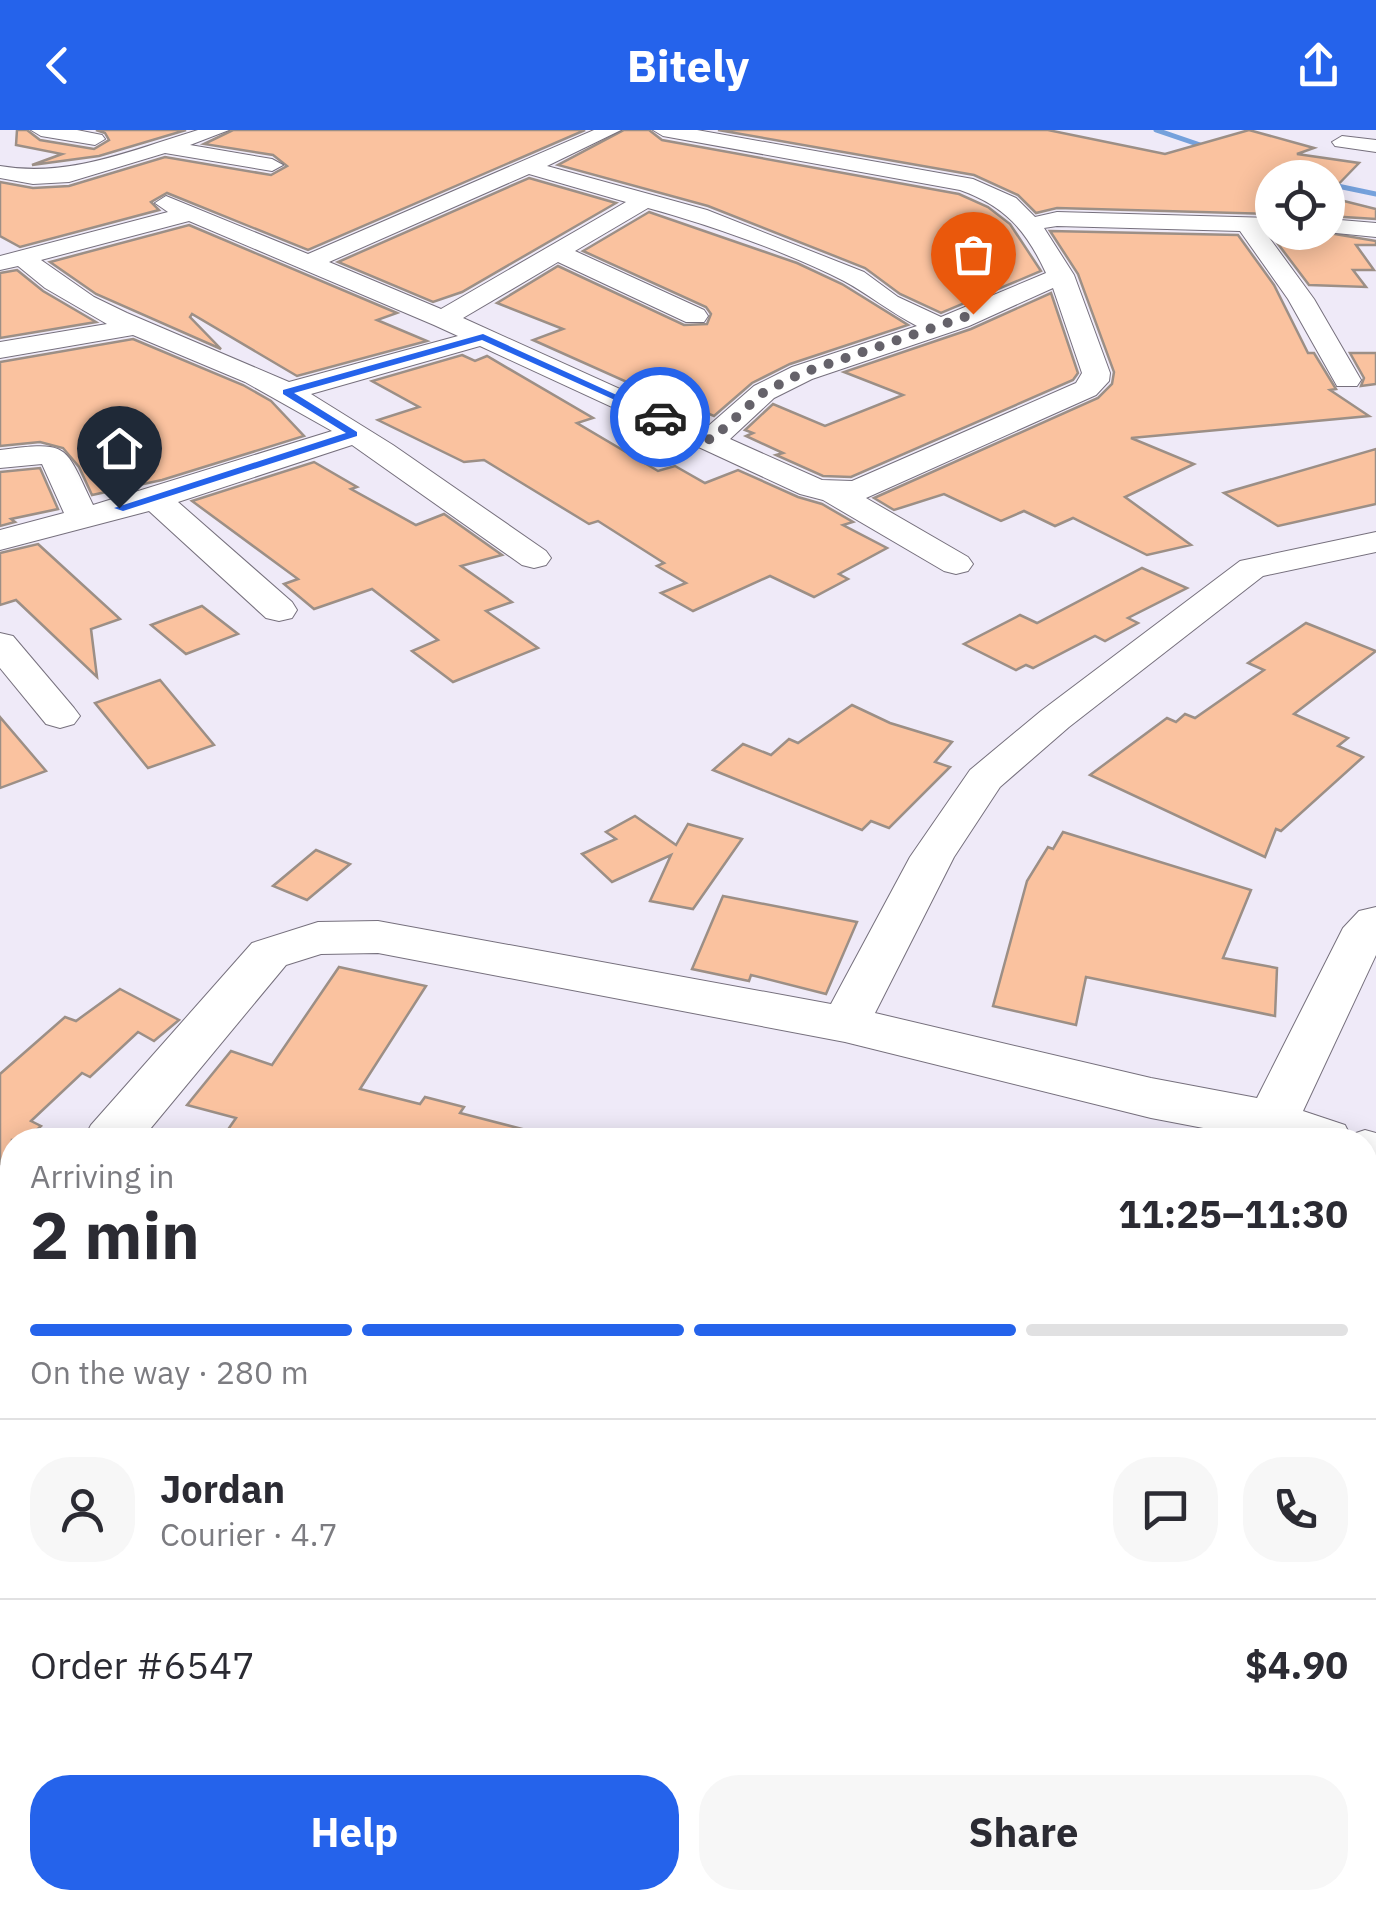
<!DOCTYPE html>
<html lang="en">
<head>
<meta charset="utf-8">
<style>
  body { margin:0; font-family:"IBM Plex Sans",sans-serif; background:#f7f7f7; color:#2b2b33; height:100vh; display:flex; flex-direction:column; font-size:38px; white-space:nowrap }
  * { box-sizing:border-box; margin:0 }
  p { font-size:32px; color:#7c7c81 }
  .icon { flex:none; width:55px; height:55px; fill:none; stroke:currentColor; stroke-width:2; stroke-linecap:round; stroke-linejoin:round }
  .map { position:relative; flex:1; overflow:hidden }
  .panel { position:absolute; left:0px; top:998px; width:1378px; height:782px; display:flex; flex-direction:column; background:#fff; border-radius:40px 40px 0 0; box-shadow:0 5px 25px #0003 }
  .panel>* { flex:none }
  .buttons { position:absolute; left:1255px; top:30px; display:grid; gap:20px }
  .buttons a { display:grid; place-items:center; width:90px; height:90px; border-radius:50%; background:#fff; box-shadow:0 5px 25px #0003; font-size:50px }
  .pin { position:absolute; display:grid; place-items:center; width:85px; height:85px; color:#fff; margin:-102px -42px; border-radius:50% 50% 50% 0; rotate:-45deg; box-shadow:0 0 10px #0007 }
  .pin .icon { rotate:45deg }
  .courier { position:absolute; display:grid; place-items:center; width:100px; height:100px; margin:-50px; border:8px solid #2563eb; border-radius:50%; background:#fff; color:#222; box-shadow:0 2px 12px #0007 }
  .summary em { font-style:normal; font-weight:700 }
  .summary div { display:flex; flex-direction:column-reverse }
  .summary { display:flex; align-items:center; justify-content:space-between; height:170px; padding:0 30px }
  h1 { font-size:65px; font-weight:700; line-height:75px }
  .bar { display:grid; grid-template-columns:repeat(4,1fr); gap:15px 10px; align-content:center; height:120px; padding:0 30px }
  .bar i { height:12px; border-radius:8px; background:#e1e1e2 }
  .bar .current { background:#2563eb }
  .bar p { grid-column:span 4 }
  .line { display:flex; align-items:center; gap:25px; padding:0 30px; border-top:2px solid #e1e1e2 }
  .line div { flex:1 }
  .round { display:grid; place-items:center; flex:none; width:105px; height:105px; border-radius:40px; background:#f7f7f7 }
  .button { display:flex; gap:20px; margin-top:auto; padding:20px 30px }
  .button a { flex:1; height:115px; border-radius:40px; background:#2563eb; color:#fff; font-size:40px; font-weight:700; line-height:115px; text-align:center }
  .button a+a { background:#f7f7f7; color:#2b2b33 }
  header { display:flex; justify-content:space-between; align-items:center; height:130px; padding:0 30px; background:#2563eb; color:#fff; font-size:45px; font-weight:700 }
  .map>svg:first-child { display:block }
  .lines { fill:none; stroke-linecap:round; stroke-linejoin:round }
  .stream { stroke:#75a1dc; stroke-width:5 }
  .building { fill:#fac29f; stroke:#9c8f86; stroke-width:2.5 }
  .minor-casing { stroke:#76707d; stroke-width:2 }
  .minor { fill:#fff; fill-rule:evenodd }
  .route { fill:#2563eb }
  .done { stroke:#65626a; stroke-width:10; stroke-dasharray:0 18 }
</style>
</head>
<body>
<header><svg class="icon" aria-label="back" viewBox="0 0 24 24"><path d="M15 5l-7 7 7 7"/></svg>Bitely<svg class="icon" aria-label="share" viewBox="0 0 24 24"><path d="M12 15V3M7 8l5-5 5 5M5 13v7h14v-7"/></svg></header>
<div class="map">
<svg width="1376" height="1779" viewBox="0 0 1376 1779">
  <rect width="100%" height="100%" fill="#efeaf8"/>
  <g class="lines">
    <g class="stream">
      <polyline points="1156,0 1209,18"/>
      <polyline points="1328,54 1376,64"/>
    </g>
  </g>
  <g class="building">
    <polygon points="17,0 27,0 40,10 94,19 109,10 105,3 96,0 186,0 99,26 32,35 62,24 16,15"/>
    <polygon points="233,0 585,0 308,120 167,63 151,72 159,80 20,117 0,106 0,52 33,58 69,56 165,27 271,45 287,36 273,25 204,14"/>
    <polygon points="624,0 649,0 662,10 959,64 988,77 1010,94 1041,141 941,183 900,164 865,138 708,76 558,35"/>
    <polygon points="718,0 1048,0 1165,24 1249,0 1314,18 1297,24 1359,33 1328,65 1328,48 1272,48 1272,84 1057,78 1036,83 1018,65 974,45"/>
    <polygon points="529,48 616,73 462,162 433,172 338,132"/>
    <polygon points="1328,67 1376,79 1376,89 1328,86"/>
    <polygon points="649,82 797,133 842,154 908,195 790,234 752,253 714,286 664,265 658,266 533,210 563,199 497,173 558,136 684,195 707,194 711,184 706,177 583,121"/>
    <polygon points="189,95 397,183 377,190 427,211 297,246 192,184 190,187 221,219 96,164 50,132"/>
    <polygon points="1050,101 1238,105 1274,155 1308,223 1314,223 1336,259 1330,260 1369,286 1131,308 1194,334 1125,367 1191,415 1147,425 1073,388 1055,396 1024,381 1001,391 944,364 894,380 874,368 1098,268 1112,254 1114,242 1078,144"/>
    <polygon points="1276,102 1323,102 1376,111 1376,115 1356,115 1374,140 1353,140 1366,157 1309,155 1272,106"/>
    <polygon points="17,140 43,161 96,192 0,208 0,143"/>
    <polygon points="1051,163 1078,243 1073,250 851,347 823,346 776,325 783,323 746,306 753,303 745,300 773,274 825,296 903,265 844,242 971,199"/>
    <polygon points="133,209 243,255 271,271 304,306 162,350 92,365 79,337 63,318 40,312 0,316 0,232"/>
    <polygon points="1350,223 1376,223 1376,254 1361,256 1364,248"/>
    <polygon points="462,225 475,231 487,226 593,288 577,293 658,341 675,336 705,353 738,340 798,367 822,374 853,392 843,395 887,418 839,444 848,449 814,467 770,446 693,481 661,463 686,453 657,436 664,433 598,391 589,394 484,330 464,332 378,290 419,277 372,251"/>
    <polygon points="1376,319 1376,374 1278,396 1224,363"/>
    <polygon points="314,332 357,357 351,359 416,395 444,384 502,425 461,436 512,472 486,481 538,518 453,552 412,521 438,510 372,459 314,479 284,454 298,449 192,371"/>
    <polygon points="40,338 58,379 11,389 15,392 0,396 0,342"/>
    <polygon points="38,414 120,489 91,499 97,547 16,470 0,475 0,423"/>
    <polygon points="1142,438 1187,458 1128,488 1138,493 1105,511 1095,506 1033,538 1026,535 1016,540 964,514 1020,485 1037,493"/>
    <polygon points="202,476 238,504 186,524 151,495"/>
    <polygon points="1306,493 1376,521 1294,584 1348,608 1338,616 1363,627 1281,701 1276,699 1265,727 1090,645 1167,588 1176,592 1185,584 1195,588 1264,540 1248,533"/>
    <polygon points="160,550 214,615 148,638 95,573"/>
    <polygon points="852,575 890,593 952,612 935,632 950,637 889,698 871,691 862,700 713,640 743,614 771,625 789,609 798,613"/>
    <polygon points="0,587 46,641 0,658"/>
    <polygon points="635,686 676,715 688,694 742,709 693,779 650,771 671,725 612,752 582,724 616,709 606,702"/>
    <polygon points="1063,702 1251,760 1223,828 1277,838 1275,886 1086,847 1076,895 993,876 1027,751 1048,717 1053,719"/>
    <polygon points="316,720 350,734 307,770 273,756"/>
    <polygon points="723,766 857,792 826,864 751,845 749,851 692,839"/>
    <polygon points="339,837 426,856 360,959 420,974 425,967 464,977 460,983 526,1000 525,1010 263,1010 227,1001 236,988 187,975 231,921 272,935"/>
    <polygon points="120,859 179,890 154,911 138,902 90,947 82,943 31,991 41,996 26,1010 12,1010 12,1022 0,1034 0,944 65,887 76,891"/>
  </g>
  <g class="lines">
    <defs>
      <g id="minor">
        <polygon points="31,0 77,0 102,5 105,9 95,15 41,6"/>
        <path d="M198,0h31l-39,15 82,14 11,6 -11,6 -107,-18 -96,29 -36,2 -33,-6v-12c69,12 132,-16 198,-36z"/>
        <path d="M594,0h27l-74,36 160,44 157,62 34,25 43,20 105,-44c-20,-43 -41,-67 -86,-83l-297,-54 -10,-6h44l276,49 43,19 19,19 22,-5 215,6v14h-7l49,67 47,81 -4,6h-20l-49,-87 -48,-68 -183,-5 -13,2 30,47 36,98 -1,8 -13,14 -230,103 102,59 5,7 -5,7 -12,3 -12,-3 -121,-71 -23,-6 -320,-148 -169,48 82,51 153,106 5,7 -5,7 -12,3 -12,-3 -170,-120 -174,57 114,100 5,8 -5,8 -13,3 -13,-3 -117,-107 -149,39v-20l64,-17 -22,-49 -42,4v-18c70,-9 64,-6 93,55l239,-74 -87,-49 -112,-47 -133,23v-16l107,-18 -62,-36 -27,-22 -18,4v-14l168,-44 -13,-9 11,-7 142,58zM529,44l97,28 -185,107 -112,-47zM648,78c62,17 139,44 196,73 24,13 46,31 73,45l-125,41 -38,19 -48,42 -243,-110 95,-56 128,60h18l4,-6 -4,-6 -129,-59zM189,91l245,104 24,11 -169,46 -162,-69 -33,-16 -53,-37zM1053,158l29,85 -6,10 -224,98 -30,-1 -92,-41 44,-41 38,-19 157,-53z"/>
        <polygon points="1342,6 1376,10 1376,22 1335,16 1332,12"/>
        <polygon points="1328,89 1376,93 1376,107 1326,102"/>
        <polygon points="1376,402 1376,422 1263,446 1069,597 1000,657 954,727 875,883 1151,948 1257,968 1343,798 1359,781 1376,777 1376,825 1303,981 1345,995 1350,1005 1365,1000 1376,1003 1376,1045 1365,1042 1365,1010 1266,1010 1151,988 845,912 378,823 321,824 286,835 141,1010 83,1010 91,995 252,813 318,792 378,791 831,874 910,727 970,640 1041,581 1240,431"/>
        <polygon points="0,503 13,506 74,578 80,586 74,594 60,598 46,594 0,538"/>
        <polygon points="0,1057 12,1062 12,1160 0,1164 0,1106 5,1104 0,1103"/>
        <polygon points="0,1251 12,1255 12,1312 0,1308"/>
        <polygon points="1365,1707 1376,1710 1376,1779 1349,1779 1337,1774 1334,1768 1365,1768"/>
      </g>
    </defs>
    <use href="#minor" class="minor-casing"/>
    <use href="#minor" class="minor"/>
  </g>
  <polygon class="route" points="483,204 665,287 657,289 482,210 294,263 357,302 357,306 123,381 114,378 346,303 283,264 283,260"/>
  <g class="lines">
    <polyline class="done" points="660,287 711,310 764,262 802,243 973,184"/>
  </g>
</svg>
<div class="buttons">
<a><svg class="icon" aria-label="locate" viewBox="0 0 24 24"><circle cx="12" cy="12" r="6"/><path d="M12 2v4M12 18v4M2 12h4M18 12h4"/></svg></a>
</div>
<div class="pin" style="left:973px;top:184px;background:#ea580c"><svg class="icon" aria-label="bag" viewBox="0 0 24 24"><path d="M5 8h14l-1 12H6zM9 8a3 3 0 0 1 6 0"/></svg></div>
<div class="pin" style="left:119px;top:378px;background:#1f2937"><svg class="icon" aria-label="home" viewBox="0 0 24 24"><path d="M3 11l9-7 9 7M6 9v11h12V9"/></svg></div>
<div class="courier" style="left:660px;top:287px"><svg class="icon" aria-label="car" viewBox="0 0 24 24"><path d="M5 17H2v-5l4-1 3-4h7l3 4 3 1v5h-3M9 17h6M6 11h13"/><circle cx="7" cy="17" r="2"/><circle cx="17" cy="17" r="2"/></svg></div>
<section class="panel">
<div class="summary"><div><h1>2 min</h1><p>Arriving in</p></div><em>11:25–11:30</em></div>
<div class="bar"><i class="current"></i><i class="current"></i><i class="current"></i><i></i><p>On the way · 280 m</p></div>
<div class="line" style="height:180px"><a class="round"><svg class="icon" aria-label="person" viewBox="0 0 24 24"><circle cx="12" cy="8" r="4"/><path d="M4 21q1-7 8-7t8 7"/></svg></a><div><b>Jordan</b><p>Courier · 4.7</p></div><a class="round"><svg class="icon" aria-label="chat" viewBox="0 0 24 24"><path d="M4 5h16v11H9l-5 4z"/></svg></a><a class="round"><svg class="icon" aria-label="phone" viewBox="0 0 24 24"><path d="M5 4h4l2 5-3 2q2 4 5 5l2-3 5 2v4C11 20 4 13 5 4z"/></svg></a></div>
<div class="line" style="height:130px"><div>Order #6547</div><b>$4.90</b></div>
<div class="button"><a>Help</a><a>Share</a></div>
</section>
</div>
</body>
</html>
